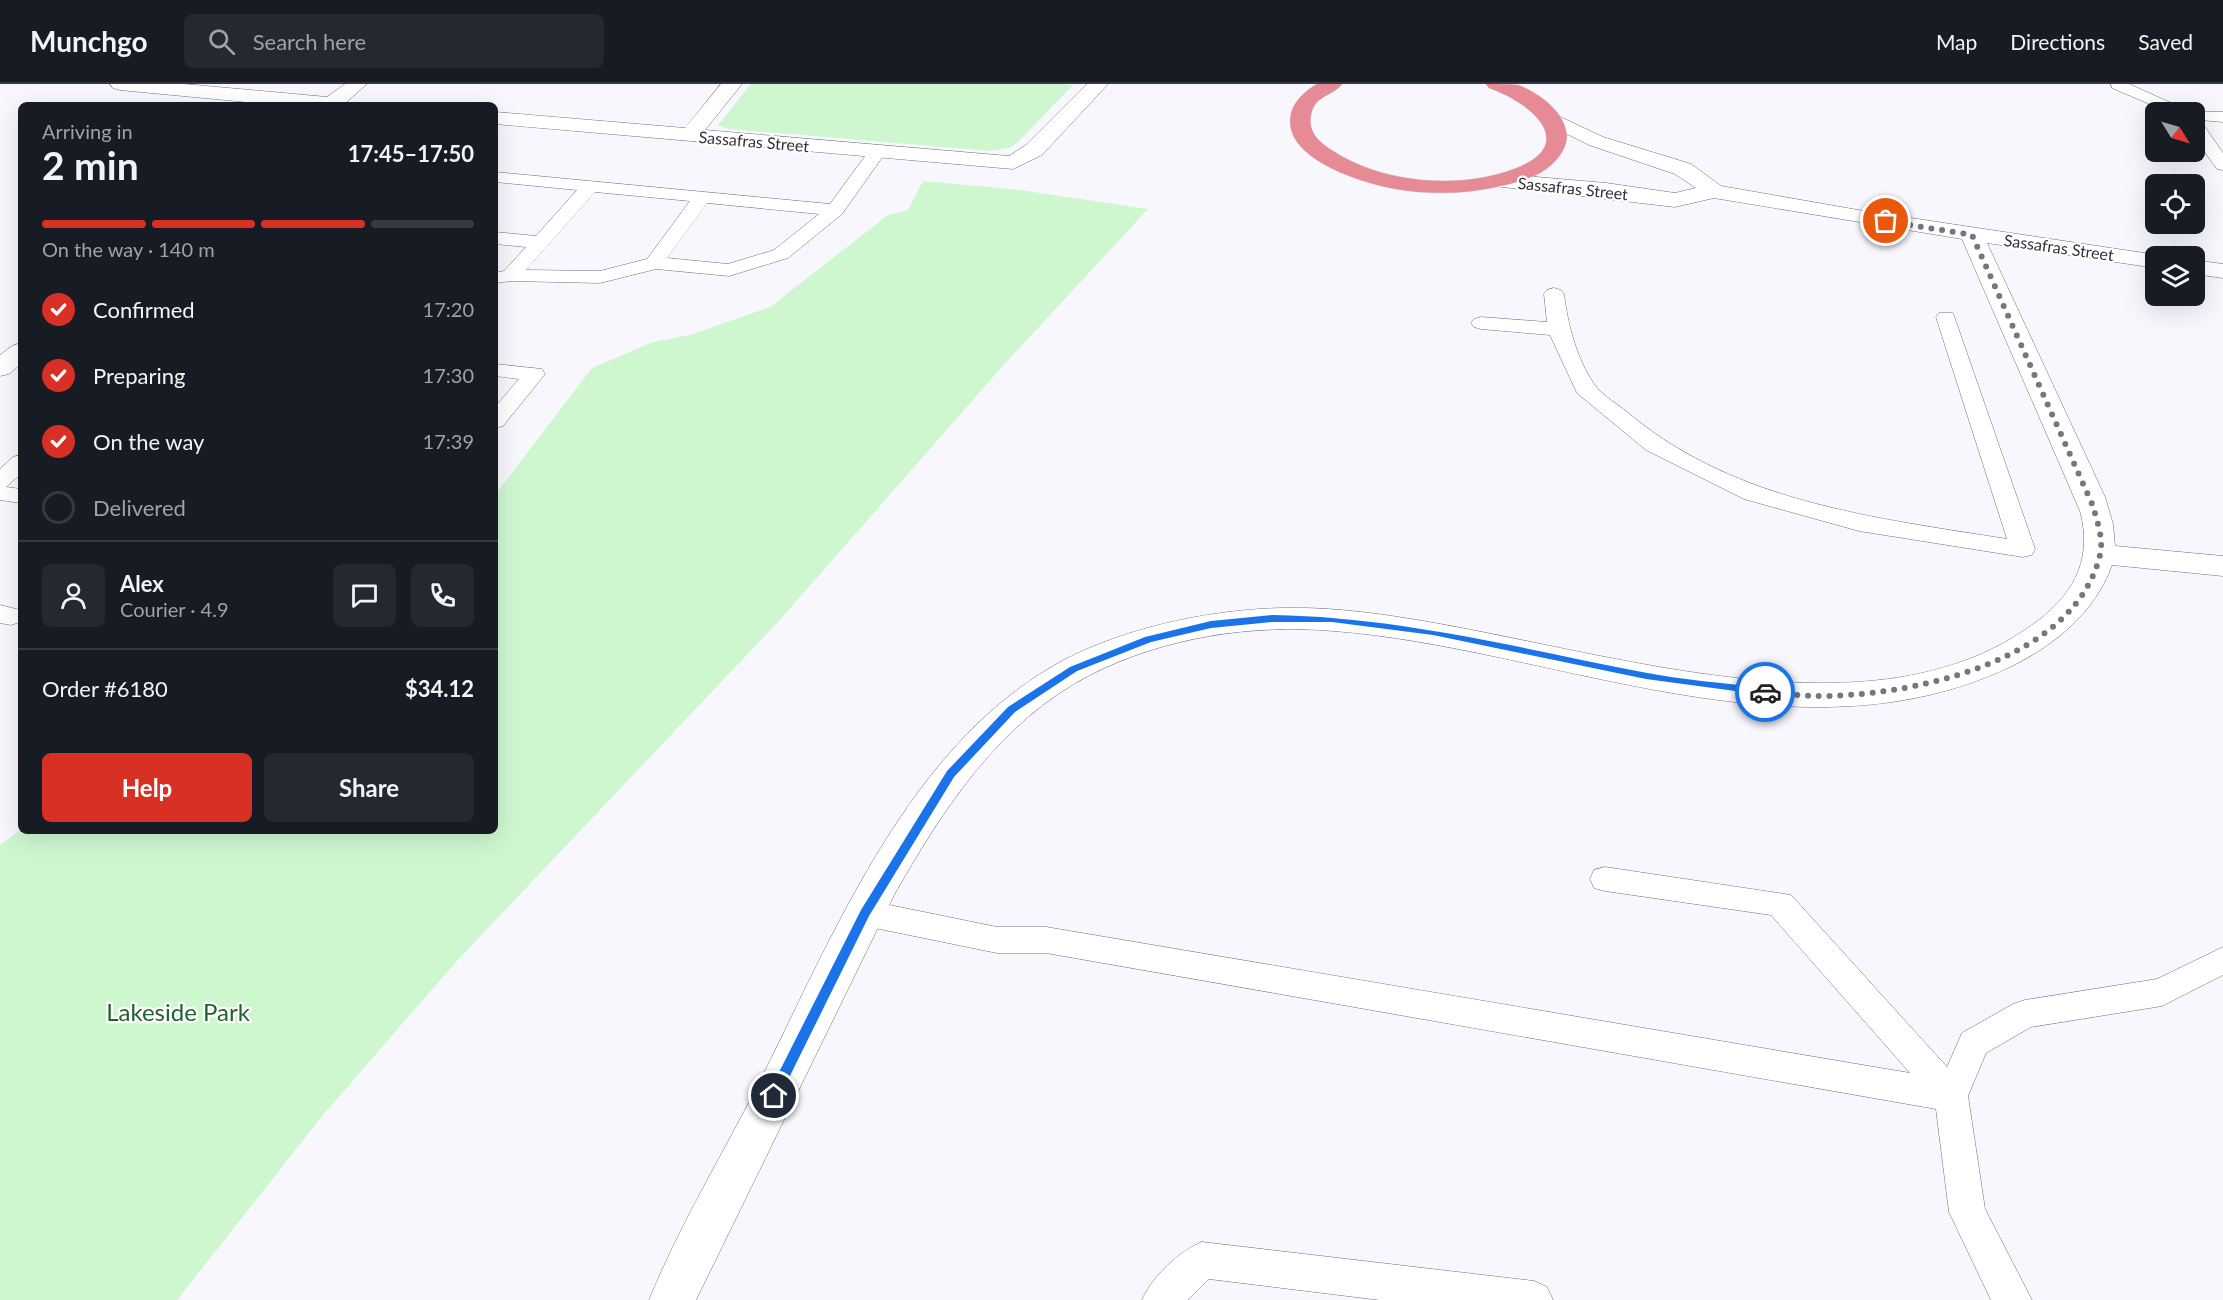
<!DOCTYPE html>
<html lang="en">
<head>
<meta charset="utf-8">
<style>
  body { margin:0; font-family:Lato,sans-serif; background:#242831; color:#f1f3f6; height:100vh; display:flex; flex-direction:column; font-size:22px; white-space:nowrap }
  * { box-sizing:border-box; margin:0 }
  p { font-size:20px; color:#9ea1a6 }
  .icon { flex:none; width:33px; height:33px; fill:none; stroke:currentColor; stroke-width:2; stroke-linecap:round; stroke-linejoin:round }
  .map { position:relative; flex:1; overflow:hidden }
  .drawer { position:absolute; left:18px; top:18px; width:480px; height:732px; display:flex; flex-direction:column; background:#171b24; border-radius:9px; box-shadow:0 6px 24px #0002 }
  .drawer>* { flex:none }
  .needle { width:39px; rotate:127deg }
  .tools { position:absolute; left:2145px; top:18px; display:grid; gap:12px }
  .tools a { display:grid; place-items:center; width:60px; height:60px; border-radius:9px; background:#171b24; box-shadow:0 6px 24px #0002; font-size:30px }
  .pin { position:absolute; display:grid; place-items:center; width:51px; height:51px; color:#fff; margin:-26px; border:3px solid #fff; border-radius:50%; box-shadow:0 2px 6px #0007 }
  .courier { position:absolute; display:grid; place-items:center; width:60px; height:60px; margin:-30px; border:4px solid #1a73e8; border-radius:50%; background:#fff; color:#222; box-shadow:0 2px 8px #0007 }
  .summary em { font-style:normal; font-weight:700 }
  .summary div { display:flex; flex-direction:column-reverse }
  .summary { display:flex; align-items:center; justify-content:space-between; height:102px; padding:0 24px }
  h1 { font-size:39px; font-weight:700; line-height:45px }
  .bar { display:grid; grid-template-columns:repeat(4,1fr); gap:9px 6px; align-content:center; height:72px; padding:0 24px }
  .bar i { height:8px; border-radius:4px; background:#363941 }
  .bar .on { background:#d93025 }
  .bar p { grid-column:span 4 }
  .line { display:flex; align-items:center; gap:15px; padding:0 24px; border-top:2px solid #363941 }
  .line div { flex:1 }
  .round { display:grid; place-items:center; flex:none; width:63px; height:63px; border-radius:9px; background:#242831 }
  ol { padding:0 24px; list-style:none }
  li { display:flex; align-items:center; gap:18px; height:66px }
  li p { margin-inline-start:auto }
  li .icon { padding:6px; border-radius:50%; background:#d93025; color:#fff; stroke-width:4 }
  li:last-child { color:#9ea1a6 }
  li i { width:33px; height:33px; border:3px solid #363941; border-radius:50% }
  .action { display:flex; gap:12px; margin-top:auto; padding:12px 24px }
  .action a { flex:1; height:69px; border-radius:9px; background:#d93025; color:#fff; font-size:24px; font-weight:700; line-height:69px; text-align:center }
  .action a+a { background:#242831; color:#f1f3f6 }
  header { display:flex; align-items:center; gap:36px; box-sizing:border-box; height:84px; padding:0 30px; background:#171b24; border-bottom:2px solid #363941 }
  header strong { font-size:28px }
  nav { display:flex; gap:33px; margin-inline-start:auto; font-size:21px }
  .search { width:420px; height:54px; background:#242831; display:flex; align-items:center; gap:15px; box-sizing:border-box; padding:0 21px; border-radius:9px; color:#9ea1a6; font-size:22px }
  .map>svg:first-child { display:block }
  .green { fill:#cef7d0 }
  .lines { fill:none; stroke-linecap:round; stroke-linejoin:round }
  .service-casing { stroke:#706d7c; stroke-width:1 }
  .minor-casing { stroke:#706d7c; stroke-width:1 }
  .tertiary-casing { stroke:#706d7c; stroke-width:1 }
  .trunk-casing { stroke:#d6d6d7; stroke-width:1 }
  .service { fill:#fff; fill-rule:evenodd }
  .minor { fill:#fff; fill-rule:evenodd }
  .tertiary { fill:#fff; fill-rule:evenodd }
  .trunk { fill:#e68a96; fill-rule:evenodd }
  .route { fill:#1a73e8 }
  .done { stroke:#78767d; stroke-width:6; stroke-dasharray:0 10.8 }
  .labels { text-anchor:middle; dominant-baseline:central; stroke-width:4.5; stroke-linejoin:round; paint-order:stroke }
  .far-street-label { font-size:16px; fill:#333138; stroke:#fff }
  .near-park-label { font-size:24px; fill:#1e6329; stroke:#fff }
</style>
</head>
<body>
<header>
<strong>Munchgo</strong>
<div class="search"><svg class="icon" aria-label="search" viewBox="0 0 24 24"><circle cx="10" cy="10" r="6"/><path d="M15 15l6 6"/></svg>Search here</div>
<nav><a>Map</a><a>Directions</a><a>Saved</a></nav>
</header>
<div class="map">
<svg width="2223" height="1216" viewBox="0 0 2223 1216">
  <rect width="100%" height="100%" fill="#f9f7fe"/>
  <g class="green">
    <polygon points="751,0 1062,0 1073,1 1017,59 1009,64 990,67 729,45 718,41"/>
    <polygon points="923,97 1020,106 1148,125 1001,284 778,538 455,879 323,1031 177,1216 0,1216 0,761 21,745 495,747 495,411 592,284 653,258 690,251 770,223 888,131 908,126"/>
  </g>
  <g class="lines">
    <defs>
      <g id="service">
        <polygon points="2111,0 2129,0 2189,27 2223,28 2223,38 2200,36 2223,69 2223,86 2217,85 2194,53 2194,28 2168,28 2112,4"/>
        <path d="M877,63l9,5 -44,62 -54,44 -59,18 -73,-7 -56,14 -89,-2 -16,2v-10l9,-2 22,-24 -31,-3v-12l41,4 41,-46 -82,-8v-10l335,32 41,-56zM595,108l95,9 -43,58 -47,12 -74,-1zM707,119l112,11 -45,36 -46,14 -61,-6z"/>
        <path d="M1554,204l7,2 3,4c4,31 12,63 30,90 8,12 27,22 38,32 106,87 244,102 375,123l-71,-222 3,-4h14l82,236 -3,6 -9,2 -164,-26 -115,-32 -98,-49 -69,-57 -27,-58 -69,-6 -7,-2 -3,-4 3,-4 7,-2 66,5 -3,-28 3,-4z"/>
        <polygon points="495,280 542,285 545,290 503,342 495,344 495,323 519,295 495,292"/>
        <polygon points="21,371 21,390 6,403 21,405 21,419 0,416 0,385 13,373"/>
        <polygon points="0,521 20,526 20,538 11,541 0,539"/>
        <polygon points="1605,783 1791,811 1947,983 1962,949 2013,920 2025,916 2157,895 2223,863 2223,891 2162,922 2031,943 1986,969 1968,1012 1985,1125 2032,1216 1991,1216 1949,1128 1936,1025 1046,869 997,869 865,842 854,838 850,829 854,820 865,816 997,843 1046,843 1910,989 1771,831 1605,807 1594,804 1590,795 1594,786"/>
        <path d="M1202,1158l332,39 13,6 6,13h-173l-171,-21 -21,21h-46c10,-23 37,-49 60,-58z"/>
      </g>
      <g id="minor">
        <polygon points="721,0 742,0 705,46 1009,72 1026,61 1087,0 1108,0 1042,71 1013,85 495,40 495,28 685,44"/>
        <path d="M1550,28l53,25 88,27 30,22 143,25 300,45h-8v12l-169,-25 118,254 8,27 2,22 108,10v20l-111,-11c-17,47 -56,79 -100,101 -214,103 -458,-18 -678,-35 -82,-7 -170,6 -244,44 -91,47 -147,134 -196,220l-198,405h-47c30,-73 72,-143 108,-213 76,-150 151,-344 307,-427 69,-36 164,-54 241,-52 218,5 546,159 735,11 37,-29 52,-63 40,-108l-118,-272 -248,-41 -39,9 -181,-21 -3,-5 3,-5 8,-2 104,9 69,10 21,-5 -21,-14 -86,-29 -46,-23 -3,-4 3,-4z"/>
        <polygon points="2194,176 2223,180 2223,194 2194,190"/>
      </g>
      <g id="tertiary">
        <polygon points="110,0 184,0 327,13 345,0 367,0 343,21 278,21 120,6 113,4"/>
        <polygon points="21,259 21,280 9,290 0,292 0,271 12,262"/>
      </g>
      <path id="trunk" d="M1317,0h25c-8,11 -26,12 -30,27 -6,19 5,30 21,40 49,32 126,39 181,18 67,-25 16,-67 -25,-81l-3,-4c10,0 23,0 32,1 25,9 62,38 44,67 -13,22 -38,29 -61,34 -35,8 -70,9 -105,3 -33,-6 -115,-30 -105,-75 3,-13 14,-23 26,-30z"/>
    </defs>
    <use href="#service" class="service-casing"/>
    <use href="#minor" class="minor-casing"/>
    <use href="#tertiary" class="tertiary-casing"/>
    <use href="#trunk" class="trunk-casing"/>
    <use href="#service" class="service"/>
    <use href="#minor" class="minor"/>
    <use href="#tertiary" class="tertiary"/>
    <use href="#trunk" class="trunk"/>
  </g>
  <path class="route" d="M1273,531c126,2 246,33 369,57 41,8 82,11 123,16l5,4 -5,3 -119,-16 -213,-44 -101,-13h-59l-62,6 -60,14 -74,29 -62,41 -61,65 -85,139 -91,184h-9v-8l92,-182 86,-139 61,-64 62,-40 75,-30 66,-16z"/>
  <g class="lines">
    <path class="done" d="M1765,608c16,1 33,4 50,4 93,1 259,-33 285,-141 4,-16 -3,-33 -7,-49l-121,-271 -86,-14"/>
  </g>
  <g class="labels">
    <g class="far-street-label">
      <text transform="translate(754 57) rotate(5)">Sassafras Street</text>
      <text transform="translate(1573 104) rotate(6)">Sassafras Street</text>
      <text transform="translate(2059 163) rotate(8)">Sassafras Street</text>
    </g>
    <g class="near-park-label">
      <text x="178" y="927">Lakeside Park</text>
    </g>
  </g>
</svg>
<div class="tools">
<a><svg class="needle" viewBox="-14 -14 28 28"><path d="M0-13l5 13h-10z" fill="#e53935"/><path d="M0 13l5-13h-10z" fill="#9ea1a6"/></svg></a>
<a><svg class="icon" aria-label="locate" viewBox="0 0 24 24"><circle cx="12" cy="12" r="6"/><path d="M12 2v4M12 18v4M2 12h4M18 12h4"/></svg></a>
<a><svg class="icon" aria-label="layers" viewBox="0 0 24 24"><path d="M12 4l9 5-9 5-9-5zM3 14l9 5 9-5"/></svg></a>
</div>
<div class="pin" style="left:1886px;top:137px;background:#ea580c"><svg class="icon" aria-label="bag" viewBox="0 0 24 24"><path d="M5 8h14l-1 12H6zM9 8a3 3 0 0 1 6 0"/></svg></div>
<div class="pin" style="left:774px;top:1012px;background:#1f2937"><svg class="icon" aria-label="home" viewBox="0 0 24 24"><path d="M3 11l9-7 9 7M6 9v11h12V9"/></svg></div>
<div class="courier" style="left:1765px;top:608px"><svg class="icon" aria-label="car" viewBox="0 0 24 24"><path d="M5 17H2v-5l4-1 3-4h7l3 4 3 1v5h-3M9 17h6M6 11h13"/><circle cx="7" cy="17" r="2"/><circle cx="17" cy="17" r="2"/></svg></div>
<section class="drawer">
<div class="summary"><div><h1>2 min</h1><p>Arriving in</p></div><em>17:45–17:50</em></div>
<div class="bar"><i class="on"></i><i class="on"></i><i class="on"></i><i></i><p>On the way · 140 m</p></div>
<ol>
<li><svg class="icon" aria-label="check" viewBox="0 0 24 24"><path d="M5 12l5 5 9-10"/></svg>Confirmed<p>17:20</p></li>
<li><svg class="icon" aria-label="check" viewBox="0 0 24 24"><path d="M5 12l5 5 9-10"/></svg>Preparing<p>17:30</p></li>
<li><svg class="icon" aria-label="check" viewBox="0 0 24 24"><path d="M5 12l5 5 9-10"/></svg>On the way<p>17:39</p></li>
<li><i></i>Delivered</li>
</ol>
<div class="line" style="height:108px"><a class="round"><svg class="icon" aria-label="person" viewBox="0 0 24 24"><circle cx="12" cy="8" r="4"/><path d="M4 21q1-7 8-7t8 7"/></svg></a><div><b>Alex</b><p>Courier · 4.9</p></div><a class="round"><svg class="icon" aria-label="chat" viewBox="0 0 24 24"><path d="M4 5h16v11H9l-5 4z"/></svg></a><a class="round"><svg class="icon" aria-label="phone" viewBox="0 0 24 24"><path d="M5 4h4l2 5-3 2q2 4 5 5l2-3 5 2v4C11 20 4 13 5 4z"/></svg></a></div>
<div class="line" style="height:78px"><div>Order #6180</div><b>$34.12</b></div>
<div class="action"><a>Help</a><a>Share</a></div>
</section>
</div>
</body>
</html>
